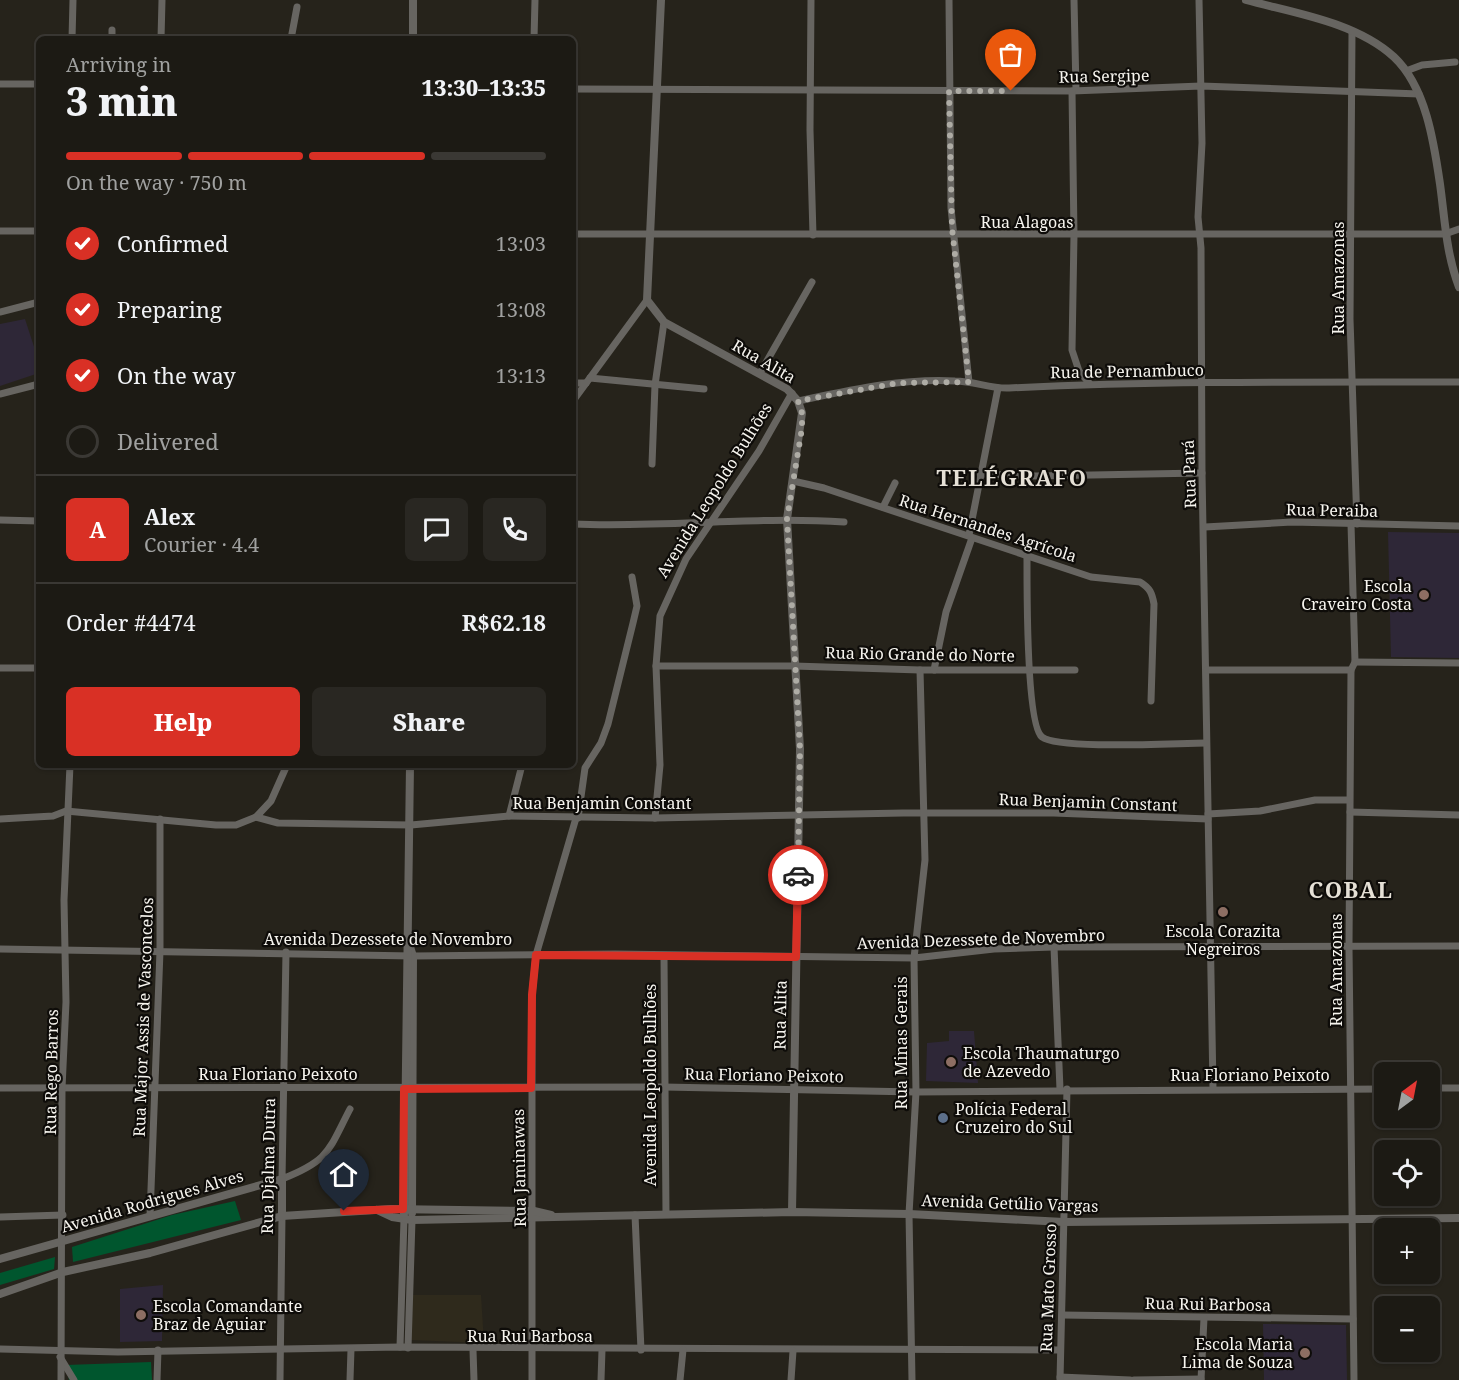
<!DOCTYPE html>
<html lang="en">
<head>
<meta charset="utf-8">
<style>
  body { margin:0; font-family:"Noto Serif",serif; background:#292722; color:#f1f3f6; height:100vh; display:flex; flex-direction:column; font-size:22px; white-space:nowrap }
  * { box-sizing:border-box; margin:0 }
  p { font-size:20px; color:#a0a1a0 }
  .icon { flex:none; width:33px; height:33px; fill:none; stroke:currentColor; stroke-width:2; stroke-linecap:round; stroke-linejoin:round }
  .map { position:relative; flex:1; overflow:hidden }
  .panel { position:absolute; left:36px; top:36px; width:540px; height:732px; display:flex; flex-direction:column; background:#1c1a14; border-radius:9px; box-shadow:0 2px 4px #0004,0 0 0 2px #3a3834 }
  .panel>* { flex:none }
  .needle { width:39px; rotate:32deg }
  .fabs { position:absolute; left:1374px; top:1062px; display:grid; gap:12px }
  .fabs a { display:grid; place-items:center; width:66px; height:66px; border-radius:9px; background:#1c1a14; box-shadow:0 2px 4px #0004,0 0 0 2px #3a3834; font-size:30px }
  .pin { position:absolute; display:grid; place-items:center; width:51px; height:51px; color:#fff; margin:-62px -26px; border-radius:50% 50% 50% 0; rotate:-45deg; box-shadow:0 0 6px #0007 }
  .pin .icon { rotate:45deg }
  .courier { position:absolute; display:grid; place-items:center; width:60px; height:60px; margin:-30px; border:4px solid #d93025; border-radius:50%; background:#fff; color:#222; box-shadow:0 2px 8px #0007 }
  .head em { font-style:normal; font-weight:800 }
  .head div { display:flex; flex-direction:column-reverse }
  .head { display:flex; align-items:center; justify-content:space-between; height:102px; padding:0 30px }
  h1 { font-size:39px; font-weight:800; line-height:45px }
  .bar { display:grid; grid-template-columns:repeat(4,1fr); gap:9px 6px; align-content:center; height:72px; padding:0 30px }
  .bar i { height:8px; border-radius:4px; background:#3a3834 }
  .bar .active { background:#d93025 }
  .bar p { grid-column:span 4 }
  .line { display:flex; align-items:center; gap:15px; padding:0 30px; border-top:2px solid #3a3834 }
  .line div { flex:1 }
  .round { display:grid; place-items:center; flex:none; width:63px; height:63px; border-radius:9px; background:#292722 }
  ol { padding:0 30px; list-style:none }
  li { display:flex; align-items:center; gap:18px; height:66px }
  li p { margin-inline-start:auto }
  li .icon { padding:6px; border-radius:50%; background:#d93025; color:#fff; stroke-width:4 }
  li:last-child { color:#a0a1a0 }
  li i { width:33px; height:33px; border:3px solid #3a3834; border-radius:50% }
  .button { display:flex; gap:12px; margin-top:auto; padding:12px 30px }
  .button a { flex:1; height:69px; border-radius:9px; background:#d93025; color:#fff; font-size:24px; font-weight:800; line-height:69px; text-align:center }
  .button a+a { background:#292722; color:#f1f3f6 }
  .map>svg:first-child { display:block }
  .built { fill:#2f2a1c }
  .education { fill:#2e2737 }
  .green { fill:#00562e }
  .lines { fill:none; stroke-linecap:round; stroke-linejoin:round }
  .minor { stroke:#676561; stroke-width:7 }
  .tertiary { stroke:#676561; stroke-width:8 }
  .done { stroke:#aeaca5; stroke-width:6; stroke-dasharray:0 10.8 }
  .route { stroke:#d93025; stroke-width:8 }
  .education-dot { fill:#8d6e63; stroke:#0e0c09; stroke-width:2 }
  .service-dot { fill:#5c6f8a; stroke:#0e0c09; stroke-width:2 }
  .labels { text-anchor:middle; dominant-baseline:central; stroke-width:4.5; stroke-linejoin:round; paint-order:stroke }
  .street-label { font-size:16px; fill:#f7f5ef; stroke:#0e0c09 }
  .poi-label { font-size:16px; fill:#f7f5ef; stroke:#0e0c09; text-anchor:start }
  .district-label { font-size:22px; font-weight:bold; letter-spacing:1.5px; fill:#e5e0d6; stroke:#0e0c09 }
</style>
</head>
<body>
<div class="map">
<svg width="1459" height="1380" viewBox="0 0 1459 1380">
  <rect width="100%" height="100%" fill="#26231b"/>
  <polygon class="built" points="412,1295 481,1295 484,1343 411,1340"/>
  <g class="education">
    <polygon points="25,319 39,362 39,373 0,386 0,324"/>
    <polygon points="1388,532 1459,533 1459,658 1391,657"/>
    <polygon points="949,1031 974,1031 978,1083 926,1081 927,1043 949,1041"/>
    <polygon points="163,1285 162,1341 120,1342 120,1289"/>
    <polygon points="1263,1324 1346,1325 1347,1380 1264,1380"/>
  </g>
  <g class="green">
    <polygon points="235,1201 241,1220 73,1262 72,1247 172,1215"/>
    <polygon points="55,1257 54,1269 0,1285 0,1273"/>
    <polygon points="151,1362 152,1380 69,1380 66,1365"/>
  </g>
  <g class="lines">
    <g class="minor">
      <polyline points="811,0 810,130 813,235"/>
      <polyline points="949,0 951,208 969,382"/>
      <polyline points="1074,0 1076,90"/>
      <polyline points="1199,0 1202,143 1198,217 1201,248 1202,473 1213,1088"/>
      <polyline points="1352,32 1350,319 1357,524"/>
      <polyline points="72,39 73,0"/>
      <polyline points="112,39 112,30"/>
      <polyline points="161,39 162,0"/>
      <polyline points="291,39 297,7"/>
      <polyline points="534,39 535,0"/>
      <polyline points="1406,71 1422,65 1455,62"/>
      <polyline points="0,84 39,84"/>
      <polyline points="573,89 1072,91 1201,86 1419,94"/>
      <polyline points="1072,91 1074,235 1072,350 1079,371 1090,384"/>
      <polyline points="0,231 39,231"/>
      <polyline points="573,234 1445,234 1459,229"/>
      <polyline points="0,312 39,302"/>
      <polyline points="760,373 812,282"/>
      <polyline points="590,378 704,389"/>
      <polyline points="573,383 586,383"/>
      <polyline points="0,394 39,384"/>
      <polyline points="573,401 647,300"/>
      <path d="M798,401c52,-11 104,-23 157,-20 19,0 36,8 54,7 150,-7 300,-6 450,-6"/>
      <polyline points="652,464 655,385 664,322"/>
      <polyline points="980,474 1036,476 1202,473"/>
      <path d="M793,481l31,7 267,89 49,5c10,6 12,11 14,22l-3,97"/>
      <polyline points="883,507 895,483"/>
      <polyline points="0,520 39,521"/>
      <path d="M573,524c91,4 180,-8 271,-2"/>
      <polyline points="1351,524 1355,662 1351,670 1349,947 1354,1380"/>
      <polyline points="1205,527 1292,522 1459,526"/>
      <polyline points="969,535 998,388"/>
      <path d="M1027,555c0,28 -1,170 15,182 17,13 135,6 164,6"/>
      <polyline points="1355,662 1459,663"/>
      <polyline points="656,666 794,666 920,670 1075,670"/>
      <polyline points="0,668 39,668"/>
      <polyline points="934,670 946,612 972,538"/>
      <polyline points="1207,670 1351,670"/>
      <polyline points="1350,812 1459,815"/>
      <polyline points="1208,814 1260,811 1315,800 1349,800"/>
      <polyline points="509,816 522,765"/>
      <polyline points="256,817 271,801 287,765"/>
      <polyline points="578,818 585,768 601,743 608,724 633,623 637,606 632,577"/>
      <polyline points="655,818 660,765 656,666 660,616 686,559 759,451 792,393"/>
      <polyline points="0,819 53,816 66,811 216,825 236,825 256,817 278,823 411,825 509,816 655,818 903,813 1054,813 1208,819"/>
      <polyline points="1054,947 1060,1089"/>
      <polyline points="0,949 413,956 615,954 914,958 994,949 1054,947 1459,946"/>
      <path d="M286,952l-4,227c48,-19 46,-28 68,-70"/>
      <polyline points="664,956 666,1214"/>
      <polyline points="0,1088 664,1087 916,1092 1384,1089"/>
      <polyline points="1430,1088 1459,1088"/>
      <polyline points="635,1215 641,1350"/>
      <polyline points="150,1216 160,951 160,819"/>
      <polyline points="0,1217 63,1215"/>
      <polyline points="1062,1315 1353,1319"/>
      <polyline points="400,1347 404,1219"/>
      <polyline points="408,1348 412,1220"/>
      <polyline points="0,1349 118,1352 400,1347 1060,1350"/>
      <polyline points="473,1350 474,1380"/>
      <polyline points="60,1357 74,1380"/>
      <polyline points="1060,1377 1130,1380"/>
      <polyline points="61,1380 62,1088 66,1002 64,900 70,765"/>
      <polyline points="157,1380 158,1350"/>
      <polyline points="280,1380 282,1216"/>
      <polyline points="350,1380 351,1349"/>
      <polyline points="532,1380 532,995 536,955 576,818"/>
      <polyline points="601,1380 602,1350"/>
      <polyline points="680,1380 683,1350"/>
      <polyline points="791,1380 793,1351"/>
      <polyline points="912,1380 909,1214 916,1092 914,958 925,860 920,670"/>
      <polyline points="1060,1380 1067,1089"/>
      <polyline points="1134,1380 1201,1379"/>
      <polyline points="1201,1380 1204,1318"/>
    </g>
    <g class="tertiary">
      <polyline points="661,0 647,300 664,322 787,389 798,401 802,413 787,519 800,749 792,1212"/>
      <path d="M1246,0c48,13 110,22 148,57 32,30 40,86 46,127 5,36 6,69 19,103"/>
      <polyline points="413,39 413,0"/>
      <polyline points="409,944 413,956 412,1213"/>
      <polyline points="377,1210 392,1217 412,1220 792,1212 909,1214 1064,1222 1459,1218"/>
      <polyline points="404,1214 410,765"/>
      <polyline points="0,1259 282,1179 282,1216"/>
      <polyline points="0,1294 63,1272 150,1253 282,1216 391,1209 534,1211 551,1215"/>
    </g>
  </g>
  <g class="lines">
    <polyline class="done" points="798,875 800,749 787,519 802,428 802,413 798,401 898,383 969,382 952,228 949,91 1011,91"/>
    <polyline class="route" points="344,1211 403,1209 404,1089 531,1088 532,995 536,955 796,957 798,875"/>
  </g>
  <g class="education-dot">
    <circle cx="1424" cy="595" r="6"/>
    <circle cx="1223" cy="912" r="6"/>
    <circle cx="951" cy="1062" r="6"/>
    <circle cx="141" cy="1315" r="6"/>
    <circle cx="1305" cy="1353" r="6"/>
  </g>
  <circle class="service-dot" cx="943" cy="1118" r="6"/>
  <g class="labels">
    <g class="street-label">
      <text transform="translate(1104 76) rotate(-1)">Rua Sergipe</text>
      <text x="1027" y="222">Rua Alagoas</text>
      <text transform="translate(1338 278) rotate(-90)">Rua Amazonas</text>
      <text transform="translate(764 361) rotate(30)">Rua Alita</text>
      <text transform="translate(1127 371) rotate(-1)">Rua de Pernambuco</text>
      <text transform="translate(1189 474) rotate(-92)">Rua Pará</text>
      <text transform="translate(714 490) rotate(-58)">Avenida Leopoldo Bulhões</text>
      <text transform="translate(1332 510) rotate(1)">Rua Peraiba</text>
      <text transform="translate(988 528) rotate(18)">Rua Hernandes Agrícola</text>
      <text transform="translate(920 654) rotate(1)">Rua Rio Grande do Norte</text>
      <text transform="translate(1088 802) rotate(2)">Rua Benjamin Constant</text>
      <text x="602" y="803">Rua Benjamin Constant</text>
      <text x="388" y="939">Avenida Dezessete de Novembro</text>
      <text transform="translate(981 939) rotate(-2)">Avenida Dezessete de Novembro</text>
      <text transform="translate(1336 970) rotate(-90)">Rua Amazonas</text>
      <text transform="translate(780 1015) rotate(-89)">Rua Alita</text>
      <text transform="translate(143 1017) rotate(-88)">Rua Major Assis de Vasconcelos</text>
      <text transform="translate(901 1043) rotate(-90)">Rua Minas Gerais</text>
      <text transform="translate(51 1072) rotate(-89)">Rua Rego Barros</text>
      <text x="278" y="1074">Rua Floriano Peixoto</text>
      <text transform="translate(764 1075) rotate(1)">Rua Floriano Peixoto</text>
      <text x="1250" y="1075">Rua Floriano Peixoto</text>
      <text transform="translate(650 1085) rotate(-90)">Avenida Leopoldo Bulhões</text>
      <text transform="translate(268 1166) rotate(-89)">Rua Djalma Dutra</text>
      <text transform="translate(519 1168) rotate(-91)">Rua Jaminawas</text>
      <text transform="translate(152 1201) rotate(-16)">Avenida Rodrigues Alves</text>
      <text transform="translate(1010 1203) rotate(2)">Avenida Getúlio Vargas</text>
      <text transform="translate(1048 1288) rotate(-88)">Rua Mato Grosso</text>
      <text transform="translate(1208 1304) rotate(1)">Rua Rui Barbosa</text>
      <text x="530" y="1336">Rua Rui Barbosa</text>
    </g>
    <g class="poi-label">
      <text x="1412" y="586" text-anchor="end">Escola<tspan x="1412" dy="18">Craveiro Costa</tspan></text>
      <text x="1223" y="931" text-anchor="middle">Escola Corazita<tspan x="1223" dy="18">Negreiros</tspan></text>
      <text x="963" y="1053">Escola Thaumaturgo<tspan x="963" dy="18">de Azevedo</tspan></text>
      <text x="955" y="1109">Polícia Federal<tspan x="955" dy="18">Cruzeiro do Sul</tspan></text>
      <text x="153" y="1306">Escola Comandante<tspan x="153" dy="18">Braz de Aguiar</tspan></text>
      <text x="1293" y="1344" text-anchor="end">Escola Maria<tspan x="1293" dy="18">Lima de Souza</tspan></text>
    </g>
    <g class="district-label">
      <text x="1012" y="477">TELÉGRAFO</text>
      <text x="1351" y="889">COBAL</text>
    </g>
  </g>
</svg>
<div class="fabs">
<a><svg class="needle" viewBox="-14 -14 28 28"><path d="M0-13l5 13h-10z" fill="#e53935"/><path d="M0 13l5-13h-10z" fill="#a0a1a0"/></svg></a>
<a><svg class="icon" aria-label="locate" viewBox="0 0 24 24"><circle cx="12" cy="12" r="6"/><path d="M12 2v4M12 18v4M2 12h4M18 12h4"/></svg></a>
<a>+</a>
<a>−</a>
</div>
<div class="pin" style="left:1011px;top:91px;background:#ea580c"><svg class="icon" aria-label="bag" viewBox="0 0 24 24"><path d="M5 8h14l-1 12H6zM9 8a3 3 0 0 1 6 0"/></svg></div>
<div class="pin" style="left:344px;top:1211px;background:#1f2937"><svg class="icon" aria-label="home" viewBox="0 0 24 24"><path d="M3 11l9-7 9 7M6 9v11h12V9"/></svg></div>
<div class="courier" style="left:798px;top:875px"><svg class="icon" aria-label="car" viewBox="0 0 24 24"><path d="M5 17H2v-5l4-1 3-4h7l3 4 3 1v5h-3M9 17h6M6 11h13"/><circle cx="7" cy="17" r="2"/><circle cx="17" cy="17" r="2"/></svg></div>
<section class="panel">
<div class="head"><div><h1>3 min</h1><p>Arriving in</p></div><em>13:30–13:35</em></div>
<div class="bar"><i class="active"></i><i class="active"></i><i class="active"></i><i></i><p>On the way · 750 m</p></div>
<ol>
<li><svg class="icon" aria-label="check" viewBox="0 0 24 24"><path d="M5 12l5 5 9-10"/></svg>Confirmed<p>13:03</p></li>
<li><svg class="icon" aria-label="check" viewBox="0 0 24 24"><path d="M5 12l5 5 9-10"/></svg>Preparing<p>13:08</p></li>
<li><svg class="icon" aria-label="check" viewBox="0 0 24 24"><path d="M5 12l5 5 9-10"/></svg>On the way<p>13:13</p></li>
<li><i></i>Delivered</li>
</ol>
<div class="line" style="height:108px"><b class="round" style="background:#d93025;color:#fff">A</b><div><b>Alex</b><p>Courier · 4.4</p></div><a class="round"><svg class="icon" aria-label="chat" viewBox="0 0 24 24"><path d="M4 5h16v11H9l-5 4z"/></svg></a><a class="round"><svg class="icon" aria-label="phone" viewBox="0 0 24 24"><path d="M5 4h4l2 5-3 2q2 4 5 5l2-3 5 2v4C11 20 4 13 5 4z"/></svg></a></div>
<div class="line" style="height:78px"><div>Order #4474</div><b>R$62.18</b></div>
<div class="button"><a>Help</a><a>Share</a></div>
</section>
</div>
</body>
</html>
